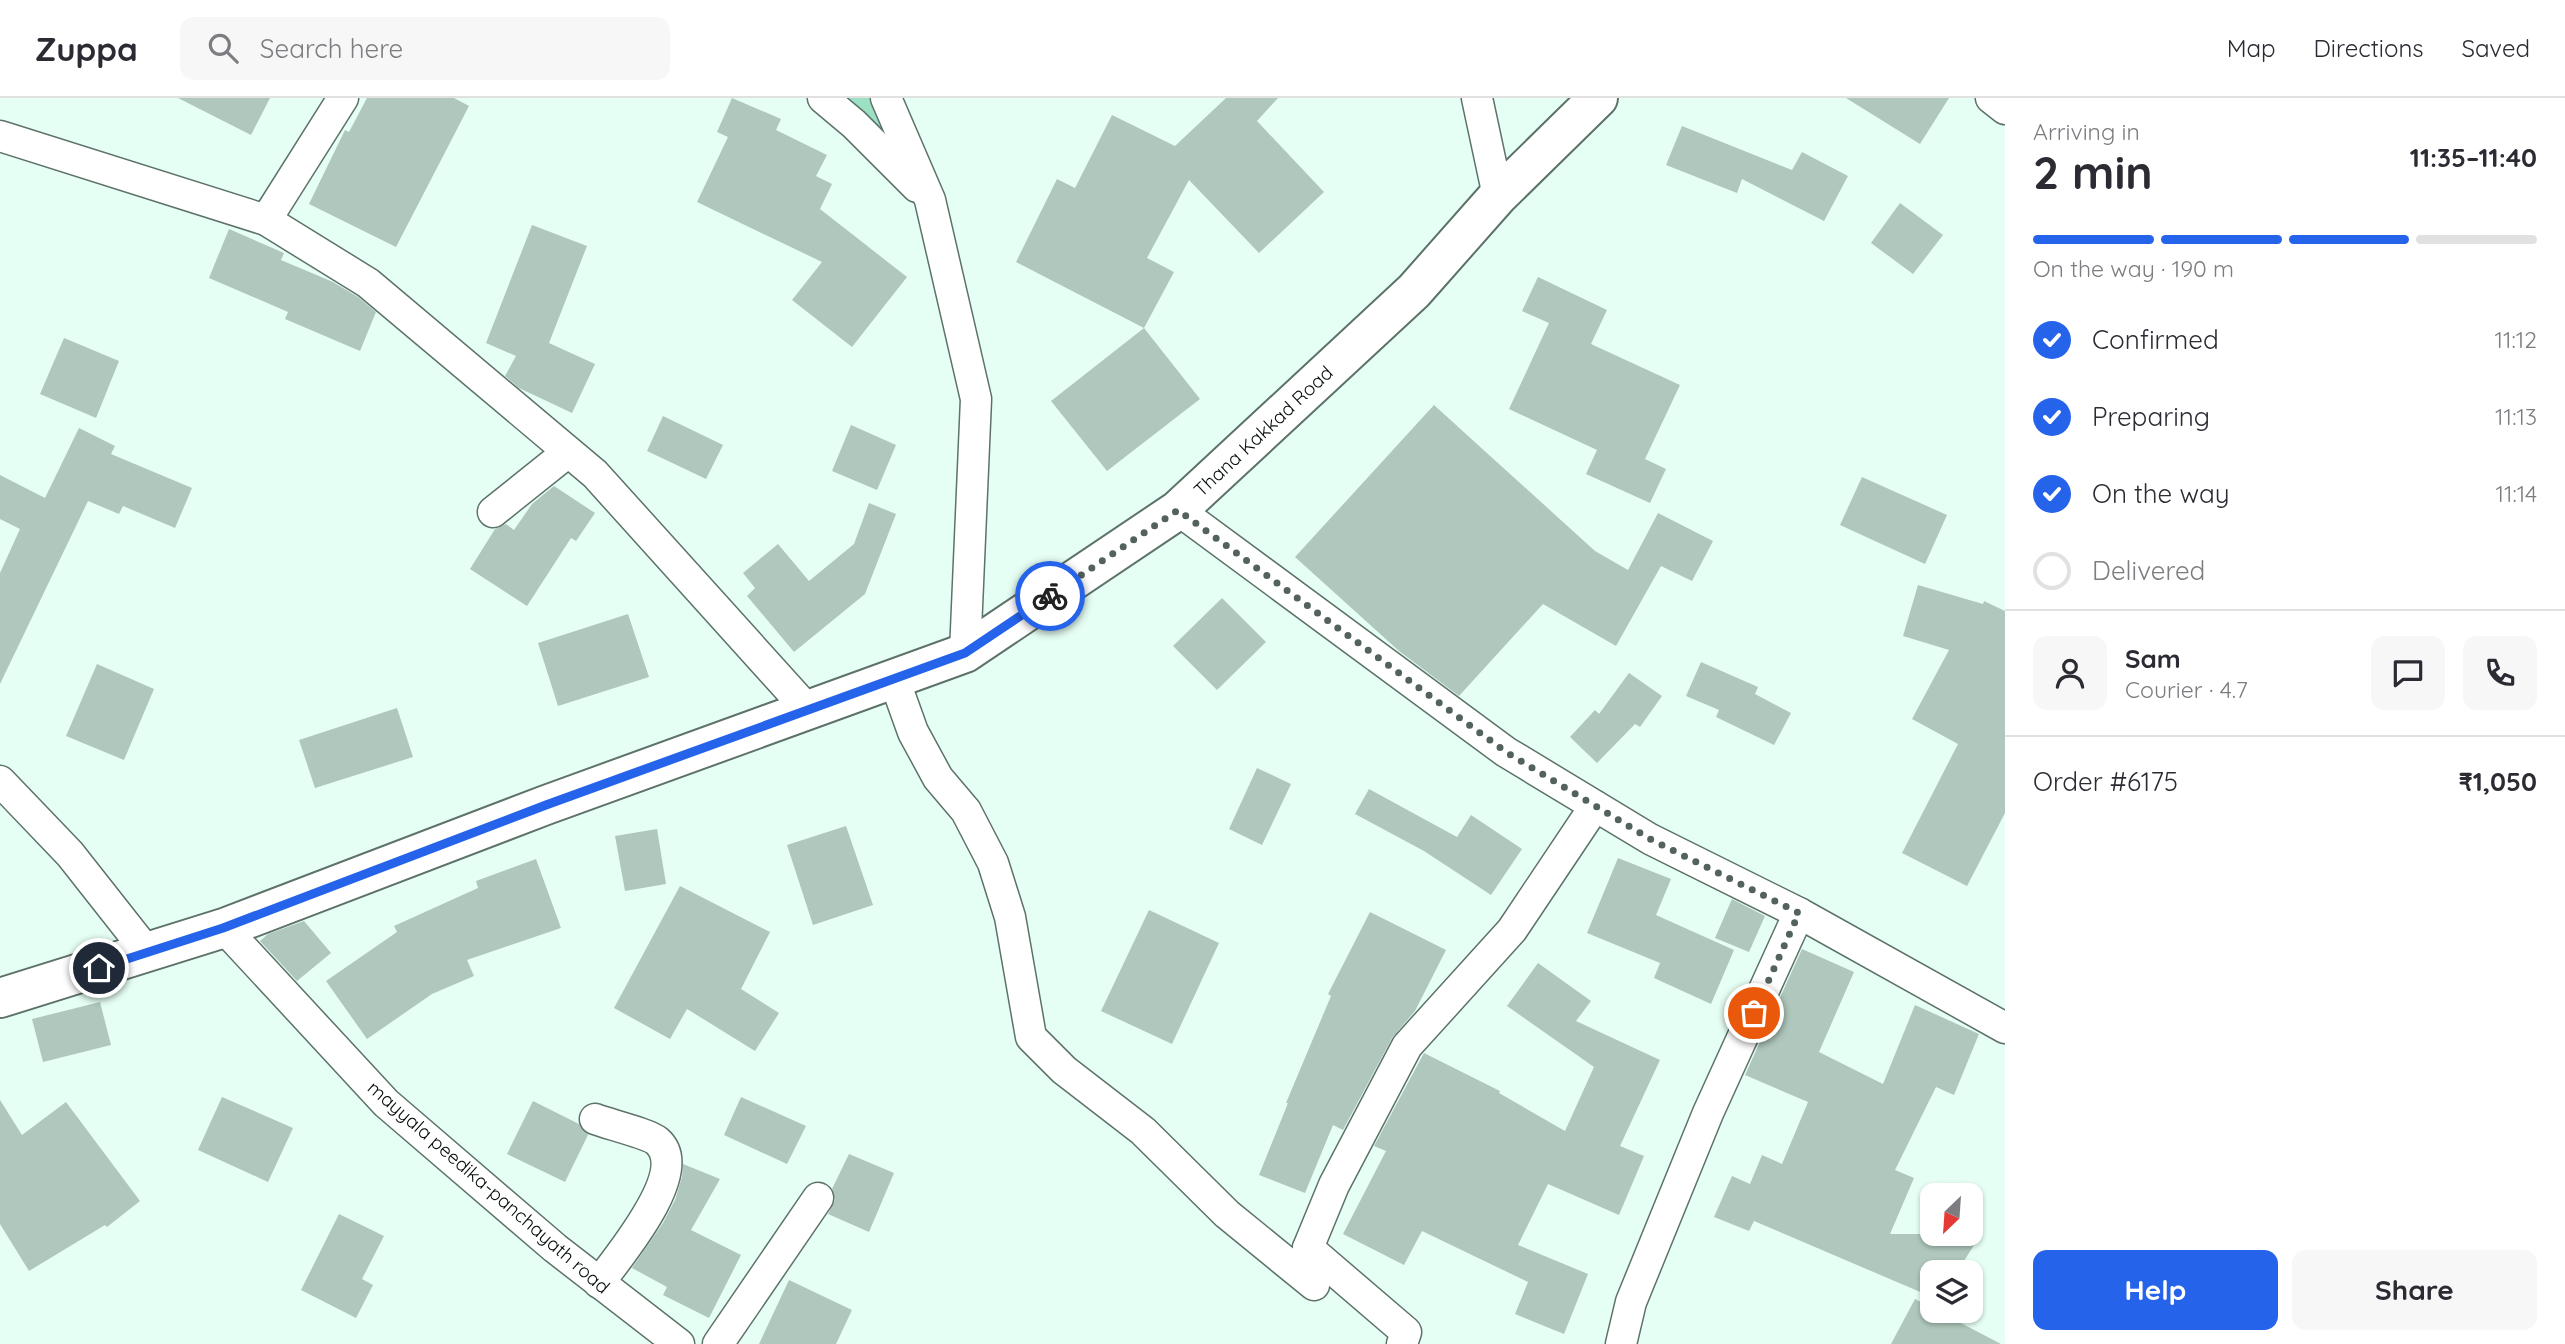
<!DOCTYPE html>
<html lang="en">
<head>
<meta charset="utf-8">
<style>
  body { margin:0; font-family:Quicksand,sans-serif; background:#f7f7f7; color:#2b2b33; height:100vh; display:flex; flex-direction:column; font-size:26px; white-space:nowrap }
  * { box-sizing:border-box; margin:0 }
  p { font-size:23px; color:#7c7c81 }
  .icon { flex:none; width:38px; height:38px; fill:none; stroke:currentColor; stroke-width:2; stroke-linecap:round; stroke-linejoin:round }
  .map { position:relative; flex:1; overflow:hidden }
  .details { display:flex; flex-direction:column; background:#fff; width:560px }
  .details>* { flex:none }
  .needle { width:46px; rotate:205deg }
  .tools { position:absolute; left:1920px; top:1085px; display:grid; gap:14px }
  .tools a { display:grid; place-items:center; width:63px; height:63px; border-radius:14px; background:#fff; box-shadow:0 2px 5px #0004; font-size:35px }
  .pin { position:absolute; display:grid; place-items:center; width:60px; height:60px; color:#fff; margin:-30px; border:4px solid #fff; border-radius:50%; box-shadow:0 2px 7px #0007 }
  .courier { position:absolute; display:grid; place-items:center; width:70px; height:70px; margin:-35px; border:5px solid #2563eb; border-radius:50%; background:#fff; color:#222; box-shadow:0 2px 9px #0007 }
  .headline em { font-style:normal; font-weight:800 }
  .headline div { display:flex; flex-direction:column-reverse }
  .headline { display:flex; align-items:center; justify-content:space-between; height:119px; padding:0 28px }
  h1 { font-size:46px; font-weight:800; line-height:52px }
  .bar { display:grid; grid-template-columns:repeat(4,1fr); gap:10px 7px; align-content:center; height:84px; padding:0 28px }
  .bar i { height:9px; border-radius:5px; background:#e1e1e2 }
  .bar .current { background:#2563eb }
  .bar p { grid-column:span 4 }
  .line { display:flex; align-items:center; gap:18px; padding:0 28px; border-top:2px solid #e1e1e2 }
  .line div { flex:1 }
  .round { display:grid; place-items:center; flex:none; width:74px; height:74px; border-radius:14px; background:#f7f7f7 }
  ol { padding:0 28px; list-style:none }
  li { display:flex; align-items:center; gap:21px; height:77px }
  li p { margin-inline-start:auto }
  li .icon { padding:7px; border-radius:50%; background:#2563eb; color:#fff; stroke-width:4 }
  li:last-child { color:#7c7c81 }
  li i { width:38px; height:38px; border:4px solid #e1e1e2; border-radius:50% }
  .button { display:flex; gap:14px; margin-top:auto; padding:14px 28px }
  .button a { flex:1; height:80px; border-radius:14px; background:#2563eb; color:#fff; font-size:28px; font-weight:800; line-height:80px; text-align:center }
  .button a+a { background:#f7f7f7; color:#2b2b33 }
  header { display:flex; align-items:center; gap:42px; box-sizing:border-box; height:98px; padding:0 35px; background:#fff; border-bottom:2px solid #e1e1e2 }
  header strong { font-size:33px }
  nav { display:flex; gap:38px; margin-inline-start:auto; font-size:24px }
  .search { width:490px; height:63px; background:#f7f7f7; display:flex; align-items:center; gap:18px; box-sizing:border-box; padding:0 24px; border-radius:14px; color:#7c7c81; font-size:26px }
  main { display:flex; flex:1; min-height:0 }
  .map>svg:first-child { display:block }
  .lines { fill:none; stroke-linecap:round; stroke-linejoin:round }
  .canal { stroke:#9de1c4; stroke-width:38 }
  .building { fill:#afc7bc }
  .minor-casing { stroke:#5d7269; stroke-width:33 }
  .secondary-casing { stroke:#5d7269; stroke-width:42 }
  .minor { stroke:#fff; stroke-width:30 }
  .secondary { stroke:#fff; stroke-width:38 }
  .done { stroke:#54625c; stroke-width:7; stroke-dasharray:0 12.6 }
  .route { stroke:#2563eb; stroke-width:9 }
  .labels { text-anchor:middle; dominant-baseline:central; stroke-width:6; stroke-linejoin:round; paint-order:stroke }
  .street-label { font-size:19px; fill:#060e0a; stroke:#fff }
</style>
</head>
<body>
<header>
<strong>Zuppa</strong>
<div class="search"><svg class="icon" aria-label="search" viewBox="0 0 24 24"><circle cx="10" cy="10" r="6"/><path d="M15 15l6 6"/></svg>Search here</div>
<nav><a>Map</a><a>Directions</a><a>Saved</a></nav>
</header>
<main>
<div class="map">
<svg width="2005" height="1246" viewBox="0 0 2005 1246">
  <rect width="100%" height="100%" fill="#e6fff4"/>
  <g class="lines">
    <polyline class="canal" points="858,0 872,14"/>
  </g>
  <g class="building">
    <polygon points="178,0 270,0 251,37"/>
    <polygon points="367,0 454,0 469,8 396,149 309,106 345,32 349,34"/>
    <polygon points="732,0 781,21 776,32 827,57 816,78 832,86 820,111 907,179 852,249 792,202 822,164 697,104 728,39 717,34"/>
    <polygon points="1226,0 1278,0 1257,23 1324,94 1259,155 1189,82 1147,160 1174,174 1144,230 1016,164 1057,81 1075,90 1112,17 1175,48"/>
    <polygon points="1846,0 1949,0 1920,46"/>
    <polygon points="1682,28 1792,72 1802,54 1848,78 1824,123 1742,81 1737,95 1666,67"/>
    <polygon points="1900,105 1943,137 1913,176 1871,145"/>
    <polygon points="532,127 587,148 549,245 595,266 572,315 519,290 505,278 516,258 486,245"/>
    <polygon points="229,131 284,155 281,162 333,184 358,199 376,214 360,253 285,221 288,214 209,180"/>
    <polygon points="1538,179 1607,212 1591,246 1680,287 1645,361 1666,371 1650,405 1586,376 1597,352 1509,311 1549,225 1522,213"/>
    <polygon points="1144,230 1200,301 1107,373 1051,303"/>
    <polygon points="64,240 119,263 96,320 40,296"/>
    <polygon points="1434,307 1595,453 1628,472 1658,415 1713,443 1692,483 1661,468 1616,548 1543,506 1459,598 1399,553 1295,459"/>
    <polygon points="663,318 723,347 706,381 647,353"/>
    <polygon points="851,327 896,347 877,392 832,373"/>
    <polygon points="79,330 115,348 111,356 192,390 175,430 123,408 119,416 88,403 0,586 0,475 20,431 0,421 0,377 45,400"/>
    <polygon points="1862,379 1947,417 1925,466 1840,427"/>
    <polygon points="554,388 595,415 576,443 571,440 527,508 470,471 495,431 506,426 514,432 532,406"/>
    <polygon points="869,405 896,416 865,496 794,554 747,498 755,490 743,475 778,446 809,483 854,446"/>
    <polygon points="1918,487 1983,506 1984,503 2005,513 2005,715 1967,788 1902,755 1958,646 1912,621 1949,552 1903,538"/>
    <polygon points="1222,500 1266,544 1217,592 1173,548"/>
    <polygon points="628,516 649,579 558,608 538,545"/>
    <polygon points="1701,564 1758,589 1755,596 1791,615 1774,647 1716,619 1719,612 1686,598"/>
    <polygon points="97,566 154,591 124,662 66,638"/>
    <polygon points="1629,575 1662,598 1640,629 1635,626 1597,665 1570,639 1595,612 1599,616"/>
    <polygon points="397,610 413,659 315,690 299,642"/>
    <polygon points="1257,670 1291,686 1262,747 1229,731"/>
    <polygon points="1369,691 1457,739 1471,717 1522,751 1491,797 1424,753 1355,716"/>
    <polygon points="846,728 873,807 813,827 787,747"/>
    <polygon points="657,731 666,786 625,793 615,738"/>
    <polygon points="1618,760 1671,781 1656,817 1734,852 1711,906 1654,880 1660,865 1587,835"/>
    <polygon points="536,761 561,830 467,862 474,878 432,896 367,941 326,883 397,834 394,828 478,790 476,783"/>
    <polygon points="680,788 770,834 741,891 779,915 755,953 687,911 670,941 614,910"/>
    <polygon points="1732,801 1765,818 1749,854 1715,840"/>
    <polygon points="1149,812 1219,845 1172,946 1101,913"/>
    <polygon points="1370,814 1446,852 1415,913 1392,940 1343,1032 1333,1027 1305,1095 1259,1077 1288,1005 1286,1005 1331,898 1328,896"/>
    <polygon points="304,823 331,855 297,883 260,843 268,836"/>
    <polygon points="1802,851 1854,874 1819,954 1883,986 1915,907 1979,936 1954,997 1936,989 1895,1072 1914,1080 1890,1136 1981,1136 1957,1174 1932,1174 1932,1199 1754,1123 1749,1133 1714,1119 1732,1078 1750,1086 1762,1057 1782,1066 1808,1004 1745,977"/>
    <polygon points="1538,865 1591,903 1576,923 1660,962 1620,1048 1644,1058 1619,1117 1548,1086 1518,1147 1588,1176 1564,1236 1515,1216 1528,1184 1422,1133 1404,1167 1343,1136 1386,1053 1374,1048 1424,955 1500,993 1499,995 1565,1033 1594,969 1507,908"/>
    <polygon points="100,904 111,947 43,964 32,921"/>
    <polygon points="222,999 293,1030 268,1084 198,1052"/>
    <polygon points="741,999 806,1028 787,1066 724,1037"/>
    <polygon points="0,1002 22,1037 66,1004 140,1103 107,1129 105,1127 29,1173 0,1126"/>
    <polygon points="533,1003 579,1026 588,1037 565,1084 507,1056"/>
    <polygon points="849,1056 894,1075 869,1134 828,1116 835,1102 832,1091"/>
    <polygon points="683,1066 720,1081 691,1132 741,1157 709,1220 663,1197 667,1189 632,1170 663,1125 675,1102 682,1079"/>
    <polygon points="339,1116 384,1138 362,1181 373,1187 356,1220 301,1192"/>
    <polygon points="789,1182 852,1212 836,1246 759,1246"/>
    <polygon points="1915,1201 1932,1210 1932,1213 1938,1213 2001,1246 1891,1246"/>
  </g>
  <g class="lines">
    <defs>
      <g id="minor">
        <polyline points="823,0 854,26 917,89"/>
        <polyline points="886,0 930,102 976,301 965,555"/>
        <polyline points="1477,0 1498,98"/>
        <polyline points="1991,0 2005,11"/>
        <polyline points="0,38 266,122 368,185 595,376 808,612"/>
        <polyline points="266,122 343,0"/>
        <polyline points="1178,412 1506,654 1650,741 1799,815 2005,930"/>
        <polyline points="493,414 568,354"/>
        <polyline points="894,581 913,634 938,680 966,713 993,765 1010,819 1031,939 1064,972 1143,1033 1227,1116 1314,1187 1308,1150"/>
        <polyline points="0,683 70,756 148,855"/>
        <polyline points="224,830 386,1005 555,1150 679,1246"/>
        <path d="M595,1021c13,5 54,15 62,22 35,30 -39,116 -58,142"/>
        <polyline points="718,1246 818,1100"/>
        <polyline points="1402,1246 1406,1234 1308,1150 1334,1087 1407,948 1512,832 1595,708"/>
        <polyline points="1621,1246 1631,1204 1708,1015 1799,815"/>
      </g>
      <polyline id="secondary" points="0,900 224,830 546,707 965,555 1178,412 1414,193 1498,98 1598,0"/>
    </defs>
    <use href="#minor" class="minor-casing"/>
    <use href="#secondary" class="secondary-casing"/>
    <use href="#minor" class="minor"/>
    <use href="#secondary" class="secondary"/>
  </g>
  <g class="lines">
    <polyline class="done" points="1050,498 1178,412 1506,654 1650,741 1799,815 1754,915"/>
    <polyline class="route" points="99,870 223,830 546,707 965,555 1050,498"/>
  </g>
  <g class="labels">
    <g class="street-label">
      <text transform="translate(1263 333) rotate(-43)">Thana Kakkad Road</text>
      <text transform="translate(489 1089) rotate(41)">mayyala peedika-panchayath road</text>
    </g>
  </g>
</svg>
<div class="tools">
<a><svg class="needle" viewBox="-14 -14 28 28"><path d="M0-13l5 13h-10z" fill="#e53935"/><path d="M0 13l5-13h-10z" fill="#7c7c81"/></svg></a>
<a><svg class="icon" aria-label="layers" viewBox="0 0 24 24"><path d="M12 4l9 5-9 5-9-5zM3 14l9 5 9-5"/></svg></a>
</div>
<div class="pin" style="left:1754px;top:915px;background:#ea580c"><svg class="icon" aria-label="bag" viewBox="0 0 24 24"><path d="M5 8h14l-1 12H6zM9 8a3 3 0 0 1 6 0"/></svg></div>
<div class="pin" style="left:99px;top:870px;background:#1f2937"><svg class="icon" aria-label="home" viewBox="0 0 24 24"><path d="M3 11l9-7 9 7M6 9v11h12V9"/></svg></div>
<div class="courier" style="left:1050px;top:498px"><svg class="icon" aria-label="bike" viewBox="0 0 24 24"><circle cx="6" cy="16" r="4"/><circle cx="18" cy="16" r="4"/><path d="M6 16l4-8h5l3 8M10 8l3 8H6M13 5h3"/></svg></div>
</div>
<section class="details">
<div class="headline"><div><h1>2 min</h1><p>Arriving in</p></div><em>11:35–11:40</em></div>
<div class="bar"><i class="current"></i><i class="current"></i><i class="current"></i><i></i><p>On the way · 190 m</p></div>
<ol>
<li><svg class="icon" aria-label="check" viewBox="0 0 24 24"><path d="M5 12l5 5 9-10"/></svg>Confirmed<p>11:12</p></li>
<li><svg class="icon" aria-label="check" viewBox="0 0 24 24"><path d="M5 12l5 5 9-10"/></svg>Preparing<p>11:13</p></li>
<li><svg class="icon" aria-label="check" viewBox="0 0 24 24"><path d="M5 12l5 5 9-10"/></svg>On the way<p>11:14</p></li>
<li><i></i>Delivered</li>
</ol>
<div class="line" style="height:126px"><a class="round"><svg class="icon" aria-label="person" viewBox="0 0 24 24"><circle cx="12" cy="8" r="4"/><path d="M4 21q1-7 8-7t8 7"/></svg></a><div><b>Sam</b><p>Courier · 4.7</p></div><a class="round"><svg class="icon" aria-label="chat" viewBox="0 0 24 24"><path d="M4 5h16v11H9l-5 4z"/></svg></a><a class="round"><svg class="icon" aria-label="phone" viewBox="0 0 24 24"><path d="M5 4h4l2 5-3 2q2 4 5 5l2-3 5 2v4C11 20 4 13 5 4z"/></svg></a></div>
<div class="line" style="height:91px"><div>Order #6175</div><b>₹1,050</b></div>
<div class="button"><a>Help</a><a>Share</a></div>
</section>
</main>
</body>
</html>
